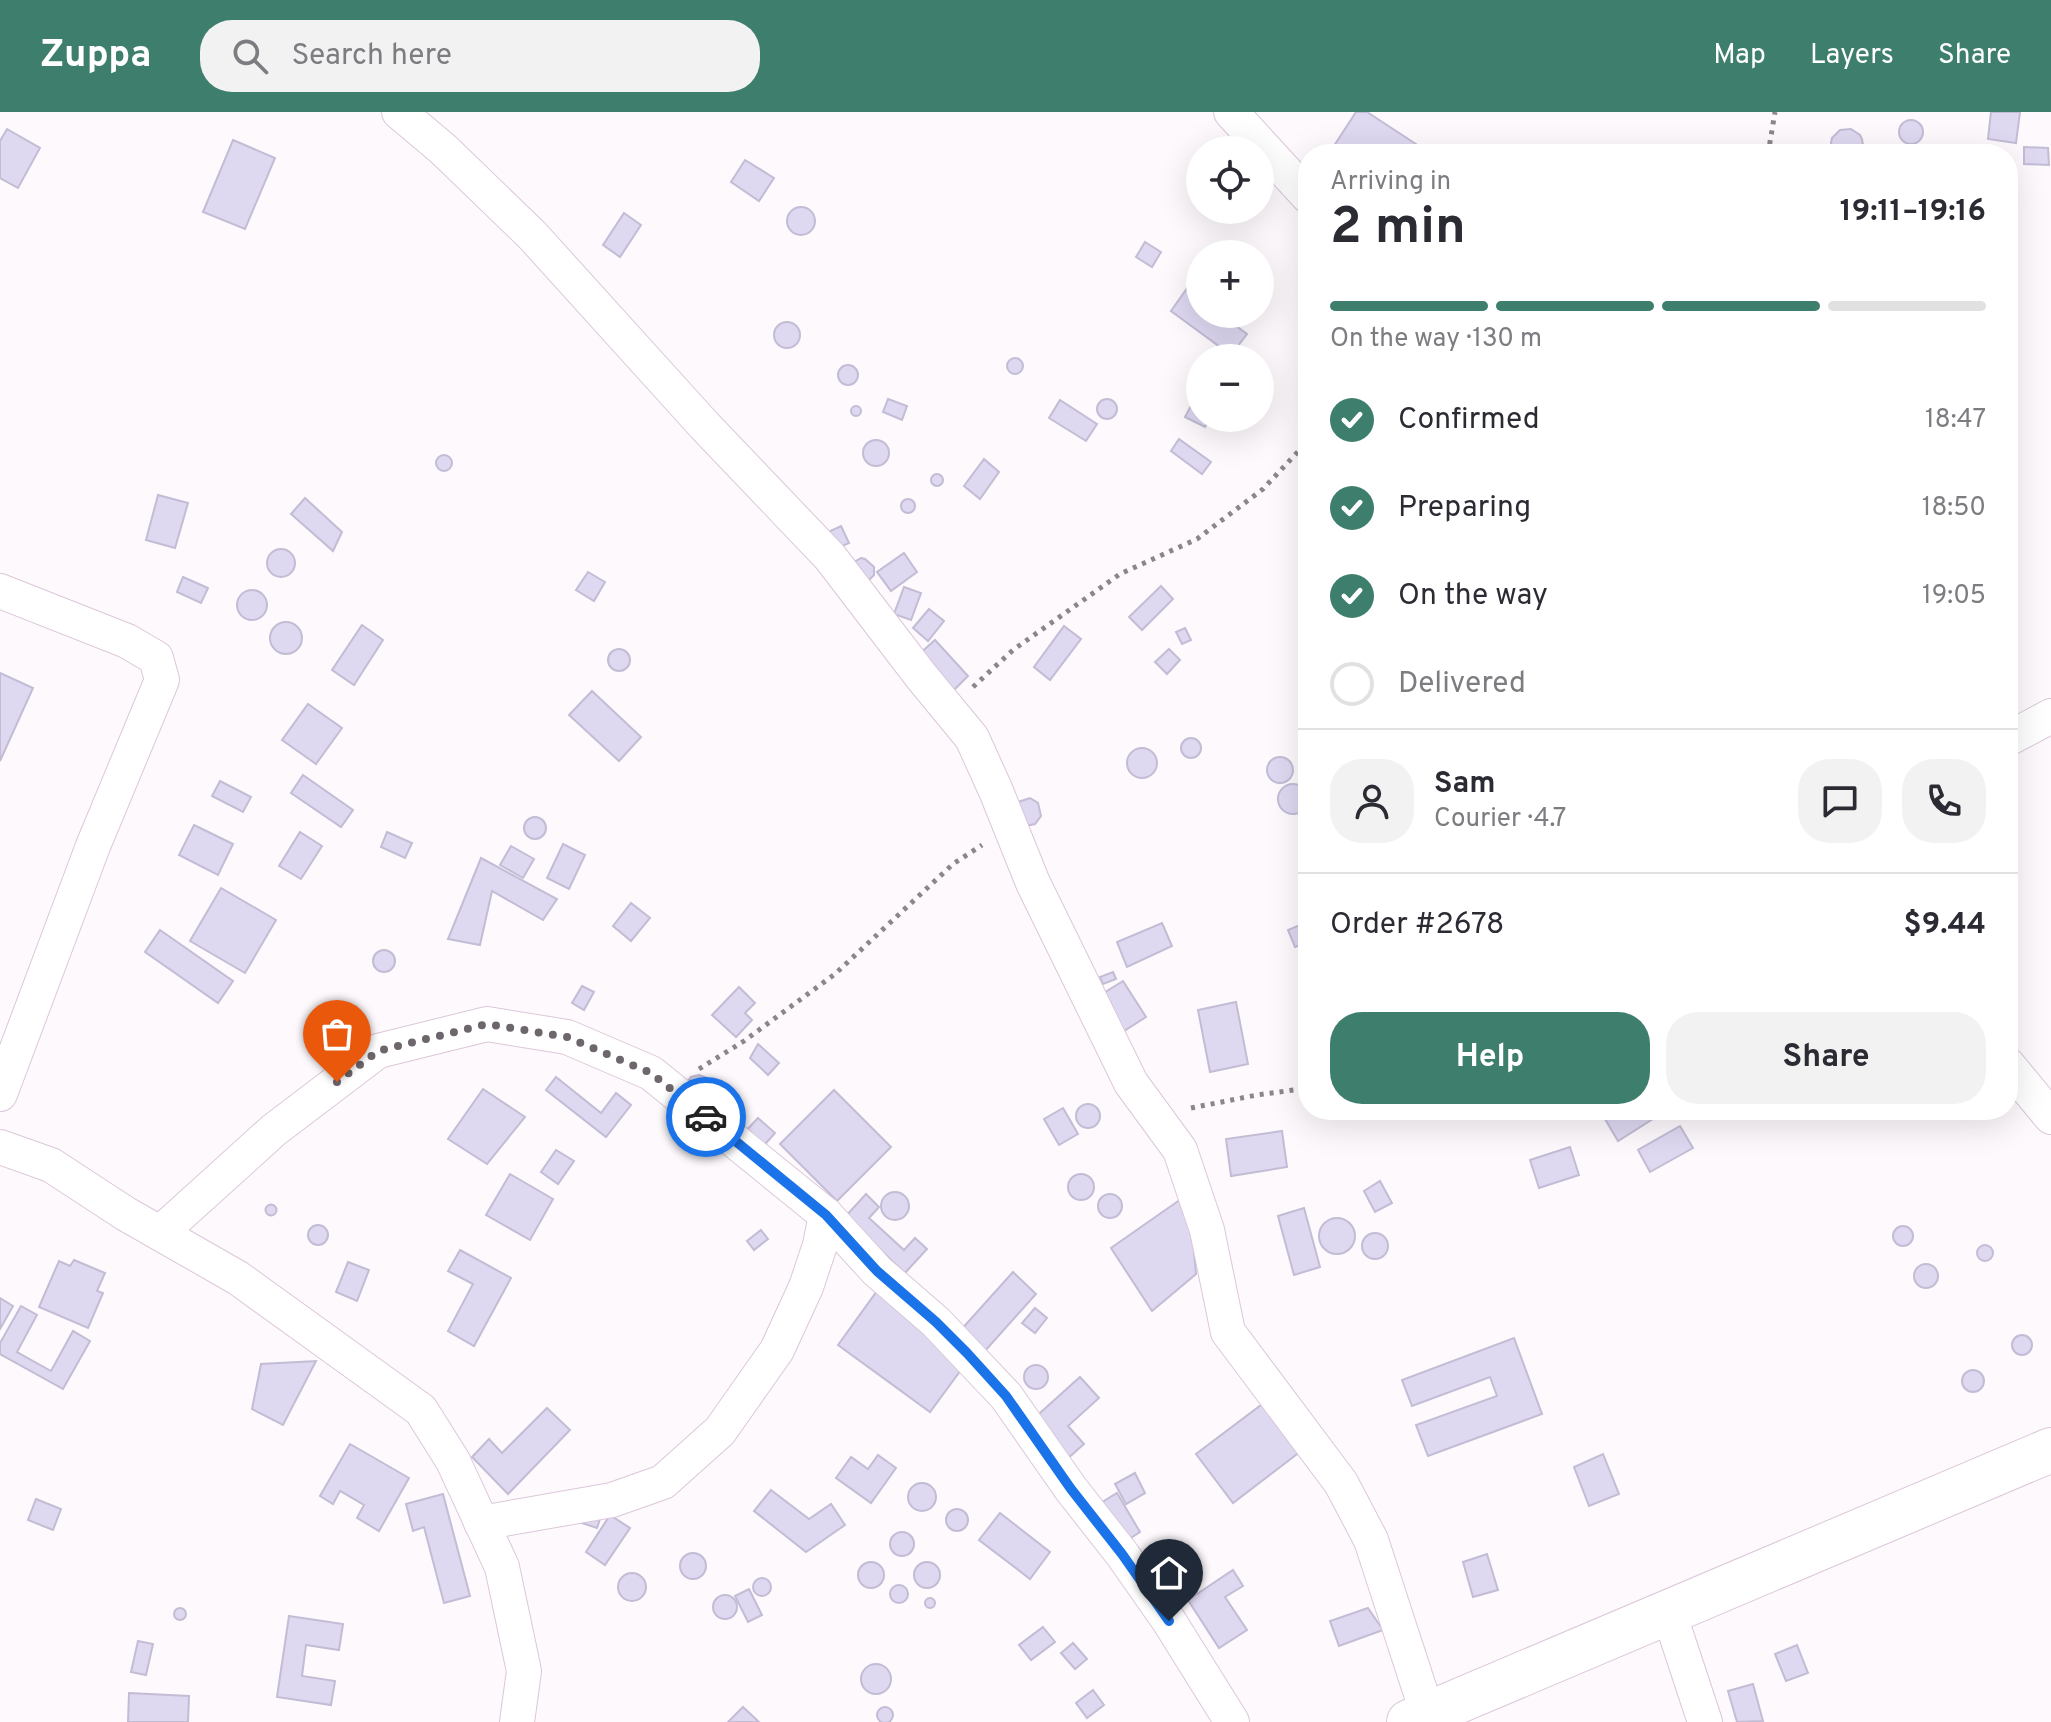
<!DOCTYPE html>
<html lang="en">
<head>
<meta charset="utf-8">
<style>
  body { margin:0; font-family:Overpass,sans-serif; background:#f2f2f3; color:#2b2b33; height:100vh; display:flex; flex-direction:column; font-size:30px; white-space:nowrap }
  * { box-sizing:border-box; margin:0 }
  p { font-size:26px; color:#7c7c81 }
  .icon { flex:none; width:44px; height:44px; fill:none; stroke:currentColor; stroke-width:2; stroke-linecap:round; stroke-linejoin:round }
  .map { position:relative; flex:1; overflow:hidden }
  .panel { position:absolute; left:1298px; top:32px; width:720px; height:976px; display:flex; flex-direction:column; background:#fff; border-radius:32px; box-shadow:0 8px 32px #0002 }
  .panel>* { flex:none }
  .fabs { position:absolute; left:1186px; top:24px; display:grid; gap:16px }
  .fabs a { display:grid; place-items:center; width:88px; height:88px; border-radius:50%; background:#fff; box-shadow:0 8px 32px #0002; font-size:40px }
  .pin { position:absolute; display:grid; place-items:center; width:68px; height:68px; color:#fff; margin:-82px -34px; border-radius:50% 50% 50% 0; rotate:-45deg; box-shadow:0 0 8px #0007 }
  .pin .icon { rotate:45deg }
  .courier { position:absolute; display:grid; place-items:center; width:80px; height:80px; margin:-40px; border:6px solid #1a73e8; border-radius:50%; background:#fff; color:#222; box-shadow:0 2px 10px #0007 }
  .head em { font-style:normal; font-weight:700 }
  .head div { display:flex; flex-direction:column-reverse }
  .head { display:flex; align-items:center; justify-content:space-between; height:136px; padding:0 32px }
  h1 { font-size:52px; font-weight:700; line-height:60px }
  .bar { display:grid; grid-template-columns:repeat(4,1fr); gap:12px 8px; align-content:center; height:96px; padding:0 32px }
  .bar i { height:10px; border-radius:6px; background:#e1e1e2 }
  .bar .active { background:#3e7e6d }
  .bar p { grid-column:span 4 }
  .line { display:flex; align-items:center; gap:20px; padding:0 32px; border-top:2px solid #e1e1e2 }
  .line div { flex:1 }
  .round { display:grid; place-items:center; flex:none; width:84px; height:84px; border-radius:32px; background:#f2f2f3 }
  ol { padding:0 32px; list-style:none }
  li { display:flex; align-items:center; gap:24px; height:88px }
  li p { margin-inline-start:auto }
  li .icon { padding:8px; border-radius:50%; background:#3e7e6d; color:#fff; stroke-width:4 }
  li:last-child { color:#7c7c81 }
  li i { width:44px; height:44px; border:4px solid #e1e1e2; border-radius:50% }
  .button { display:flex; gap:16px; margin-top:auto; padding:16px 32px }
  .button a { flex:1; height:92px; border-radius:32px; background:#3e7e6d; color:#fff; font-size:32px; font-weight:700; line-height:92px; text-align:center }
  .button a+a { background:#f2f2f3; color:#2b2b33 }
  header { display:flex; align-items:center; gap:48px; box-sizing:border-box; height:112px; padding:0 40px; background:#3e7e6d; color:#fff }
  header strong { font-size:38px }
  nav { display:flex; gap:44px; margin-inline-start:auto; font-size:28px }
  .search { width:560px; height:72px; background:#f2f2f3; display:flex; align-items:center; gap:20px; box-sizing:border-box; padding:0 28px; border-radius:32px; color:#7c7c81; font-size:30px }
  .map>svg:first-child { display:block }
  .building { fill:#ded8f1; stroke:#c3bcd5; stroke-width:2 }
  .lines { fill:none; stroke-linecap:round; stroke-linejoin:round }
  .street-casing { stroke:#dcc7da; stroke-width:36 }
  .secondary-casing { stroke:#dcc7da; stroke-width:46 }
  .path { stroke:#8c868c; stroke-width:5; stroke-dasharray:4 6; stroke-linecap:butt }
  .street { stroke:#fff; stroke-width:34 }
  .secondary { stroke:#fff; stroke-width:44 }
  .done { stroke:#6d666c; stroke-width:8; stroke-dasharray:0 14.4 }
  .route { stroke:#1a73e8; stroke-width:10 }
</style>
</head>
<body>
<header>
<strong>Zuppa</strong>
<div class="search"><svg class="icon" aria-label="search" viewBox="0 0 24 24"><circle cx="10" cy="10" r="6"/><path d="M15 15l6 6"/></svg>Search here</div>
<nav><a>Map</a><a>Layers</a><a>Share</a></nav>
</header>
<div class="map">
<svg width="2051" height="1610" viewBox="0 0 2051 1610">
  <rect width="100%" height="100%" fill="#fdf9fd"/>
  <g class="building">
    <polygon points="1356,0 1367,0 1419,34 1415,42 1333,42 1330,40"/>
    <polygon points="1991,0 2020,0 2016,31 1988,27"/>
    <circle cx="1911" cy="20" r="12"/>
    <polygon points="7,17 40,36 18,76 0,66 0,29"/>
    <polygon points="1851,17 1860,23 1862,27 1863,33 1861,42 1833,42 1831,31 1832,26 1840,18"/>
    <polygon points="233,28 275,46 245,117 203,100"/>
    <polygon points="2024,35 2048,36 2049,53 2024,52"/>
    <polygon points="745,48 774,66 759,89 731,70"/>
    <circle cx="801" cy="109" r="14"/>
    <polygon points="624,101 641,113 620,145 603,133"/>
    <polygon points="1145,130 1161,140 1152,155 1136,145"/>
    <polygon points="1200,158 1200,202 1220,202 1247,222 1231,243 1171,199"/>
    <circle cx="787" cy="223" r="13"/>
    <circle cx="1015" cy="254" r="8"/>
    <circle cx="848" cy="263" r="10"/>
    <polygon points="1200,277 1200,306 1210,306 1205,315 1185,305"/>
    <polygon points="888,287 907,294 902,308 883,300"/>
    <circle cx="1107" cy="297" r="10"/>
    <polygon points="1060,288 1097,312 1086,329 1049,306"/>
    <circle cx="856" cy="299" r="5"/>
    <polygon points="1179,327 1211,350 1202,362 1171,339"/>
    <circle cx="876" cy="341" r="13"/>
    <circle cx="444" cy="351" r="8"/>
    <polygon points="984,347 999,360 980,387 964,374"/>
    <circle cx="937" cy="368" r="6"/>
    <polygon points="158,383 188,391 175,436 146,428"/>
    <polygon points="305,386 342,420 333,439 291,402"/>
    <circle cx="908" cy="394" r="7"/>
    <polygon points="841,414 849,431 831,439 824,422"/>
    <circle cx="281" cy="451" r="14"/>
    <polygon points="904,441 917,460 891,479 877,460"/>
    <polygon points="861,446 865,447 874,455 874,463 868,469 854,450"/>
    <polygon points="588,460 605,470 594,489 576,478"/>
    <polygon points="183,465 208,476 201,491 177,480"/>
    <polygon points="1161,474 1173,487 1142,518 1129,505"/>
    <polygon points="904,475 921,481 911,508 894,502"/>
    <circle cx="252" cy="493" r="15"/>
    <polygon points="929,497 944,509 928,529 913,516"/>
    <circle cx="286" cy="526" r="16"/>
    <polygon points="362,513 383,528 354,573 332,558"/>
    <polygon points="1064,514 1081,527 1050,568 1034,555"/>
    <polygon points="1185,516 1191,528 1182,532 1176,520"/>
    <polygon points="935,528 968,564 952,580 918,543"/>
    <polygon points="1169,537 1180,548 1167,562 1155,550"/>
    <circle cx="619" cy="548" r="11"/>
    <polygon points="0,561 33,576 0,649"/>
    <polygon points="592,579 641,625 619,649 569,603"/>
    <polygon points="308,592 342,616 316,652 282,628"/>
    <circle cx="1191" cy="636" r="10"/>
    <circle cx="1142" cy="651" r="15"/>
    <circle cx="1280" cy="658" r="13"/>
    <polygon points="303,663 353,698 341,715 291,681"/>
    <polygon points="220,669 251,685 243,700 212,684"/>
    <circle cx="1293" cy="687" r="15"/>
    <polygon points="1030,686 1038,691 1041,704 1035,712 1025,714 1018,690"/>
    <circle cx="535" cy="716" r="11"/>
    <polygon points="194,713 233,732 218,763 179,743"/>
    <polygon points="300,720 322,734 301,767 279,754"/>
    <polygon points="387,720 412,731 405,746 381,735"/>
    <polygon points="563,732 585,743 569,777 547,766"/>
    <polygon points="511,734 534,747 523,766 500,753"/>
    <polygon points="481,746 557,787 543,808 492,779 480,833 448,827"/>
    <polygon points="221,776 276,808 245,861 190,829"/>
    <polygon points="631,791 650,806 631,829 613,814"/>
    <polygon points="1162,811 1172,834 1127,855 1117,830"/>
    <polygon points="1305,811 1308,817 1308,830 1295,835 1288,818"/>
    <polygon points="160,818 233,869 218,891 145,840"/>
    <circle cx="384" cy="849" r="11"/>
    <polygon points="1113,860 1116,867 1103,872 1100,865"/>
    <polygon points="1123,869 1146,905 1124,919 1102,882"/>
    <polygon points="582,874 594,880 584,898 572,891"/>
    <polygon points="739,875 755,891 745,901 752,908 736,925 712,903"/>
    <polygon points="1236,890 1248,952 1210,960 1198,898"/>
    <polygon points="758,932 779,951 768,963 750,946"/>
    <polygon points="699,963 707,966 711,973 710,981 704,988 686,972 691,965"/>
    <polygon points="556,965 601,1001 616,981 631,993 606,1025 546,978"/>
    <polygon points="483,977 525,1005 487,1052 448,1027"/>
    <polygon points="834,978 891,1035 837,1089 780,1032"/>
    <circle cx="1088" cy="1004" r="12"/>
    <polygon points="1063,996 1078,1022 1059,1033 1044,1007"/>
    <polygon points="1620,998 1667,998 1618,1029 1605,1007"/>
    <polygon points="758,1006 775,1021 759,1039 742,1023"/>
    <polygon points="1680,1014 1693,1036 1650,1060 1638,1038"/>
    <polygon points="1282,1019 1287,1055 1231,1064 1226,1027"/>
    <polygon points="1570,1035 1579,1063 1539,1076 1530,1048"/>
    <polygon points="556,1038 574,1049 558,1072 541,1060"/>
    <circle cx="1081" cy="1075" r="13"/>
    <polygon points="510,1062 553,1087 530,1128 486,1103"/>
    <polygon points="1380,1069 1392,1091 1375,1100 1364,1079"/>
    <circle cx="895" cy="1094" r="14"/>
    <polygon points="866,1082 879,1095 869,1106 904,1138 915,1126 927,1137 905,1161 845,1105"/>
    <circle cx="1110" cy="1094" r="12"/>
    <polygon points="1181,1087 1193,1129 1196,1162 1152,1199 1111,1136"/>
    <circle cx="271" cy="1098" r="5.5"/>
    <polygon points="1304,1096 1320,1155 1294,1163 1278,1104"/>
    <circle cx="1337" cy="1124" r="18"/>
    <circle cx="318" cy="1123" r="10"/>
    <circle cx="1903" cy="1124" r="10"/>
    <polygon points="761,1118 768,1127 754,1138 747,1129"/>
    <circle cx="1375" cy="1134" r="13"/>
    <circle cx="1985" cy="1141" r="8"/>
    <polygon points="460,1138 511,1166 474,1234 448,1219 473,1172 448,1159"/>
    <polygon points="74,1148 105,1161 97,1179 103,1181 88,1216 39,1195 59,1149 70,1154"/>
    <polygon points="348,1150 369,1158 357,1189 336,1180"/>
    <circle cx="1926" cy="1164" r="12"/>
    <polygon points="1013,1160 1036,1182 984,1240 960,1219"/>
    <polygon points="877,1179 969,1247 930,1300 838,1233"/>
    <polygon points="0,1186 13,1194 0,1217"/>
    <polygon points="21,1194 37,1203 17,1240 51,1259 73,1219 90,1229 63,1277 0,1242 0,1231"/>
    <polygon points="1035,1196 1047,1206 1035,1221 1022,1211"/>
    <circle cx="2022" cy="1233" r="10"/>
    <polygon points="1514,1226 1542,1302 1428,1344 1416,1313 1497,1284 1490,1265 1412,1294 1402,1268"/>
    <polygon points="316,1249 283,1313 252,1297 261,1252"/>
    <circle cx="1036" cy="1265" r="12"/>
    <circle cx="1973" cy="1269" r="11"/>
    <polygon points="1080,1265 1099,1286 1068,1314 1084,1332 1066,1348 1031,1309"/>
    <polygon points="1265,1290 1301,1339 1233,1391 1196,1342"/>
    <polygon points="547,1296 570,1318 508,1382 472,1345 489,1327 502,1341"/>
    <polygon points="350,1332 409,1366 379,1419 357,1406 364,1393 340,1379 333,1392 320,1384"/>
    <polygon points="1603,1342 1619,1382 1589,1394 1574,1355"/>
    <polygon points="878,1343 896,1356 871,1391 836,1366 851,1345 868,1357"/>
    <polygon points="1135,1361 1145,1381 1126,1392 1115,1372"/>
    <circle cx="922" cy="1385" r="14"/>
    <polygon points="771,1378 809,1407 831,1392 845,1413 806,1440 754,1399"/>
    <polygon points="1117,1381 1140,1420 1120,1433 1096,1394"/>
    <polygon points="443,1382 470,1484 444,1491 424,1415 413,1419 406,1392"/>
    <polygon points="36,1387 61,1397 53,1418 28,1408"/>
    <circle cx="957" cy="1408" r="11"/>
    <polygon points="586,1399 601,1404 597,1416 582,1411"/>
    <polygon points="1000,1401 1050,1440 1030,1467 979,1428"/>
    <polygon points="610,1403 630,1416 605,1453 586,1440"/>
    <circle cx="902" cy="1432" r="12"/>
    <circle cx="693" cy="1454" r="13"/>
    <polygon points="1487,1442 1498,1478 1473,1485 1463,1450"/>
    <circle cx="927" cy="1463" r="13"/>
    <circle cx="871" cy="1463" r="13"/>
    <polygon points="1176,1458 1189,1478 1165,1493 1152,1474"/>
    <polygon points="1233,1458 1243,1474 1225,1485 1247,1518 1219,1536 1188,1488"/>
    <circle cx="632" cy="1475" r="14"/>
    <circle cx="762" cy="1475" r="9"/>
    <circle cx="899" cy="1482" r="9"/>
    <polygon points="749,1477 762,1503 748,1510 735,1484"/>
    <circle cx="725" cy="1495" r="12"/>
    <circle cx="930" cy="1491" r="5"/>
    <circle cx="180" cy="1502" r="6"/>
    <polygon points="1368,1496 1383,1518 1339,1534 1330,1509"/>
    <polygon points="289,1504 343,1512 339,1538 306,1533 302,1564 335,1569 331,1593 277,1585"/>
    <polygon points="1043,1515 1055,1530 1031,1548 1019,1533"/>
    <polygon points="138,1529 153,1532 146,1563 131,1560"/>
    <polygon points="1073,1531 1087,1547 1075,1557 1061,1541"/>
    <polygon points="1797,1533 1808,1561 1786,1569 1775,1542"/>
    <circle cx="876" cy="1567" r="15"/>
    <polygon points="1753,1572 1763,1609 1737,1610 1728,1579"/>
    <polygon points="1093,1578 1104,1593 1087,1606 1076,1591"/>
    <polygon points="129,1581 189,1584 188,1610 128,1610"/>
    <circle cx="885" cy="1603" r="8"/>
    <polygon points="743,1595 759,1610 728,1610"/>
  </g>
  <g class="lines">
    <defs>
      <g id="street">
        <polyline points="399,0 443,37 532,123 704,313 830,445 921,564 972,626 996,679 1033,771 1131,971 1180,1038 1207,1118 1228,1220 1341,1371 1371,1428 1428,1603"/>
        <polyline points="1231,0 1308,84"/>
        <polyline points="0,479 127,529 156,546 162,568 93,734 0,982"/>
        <polyline points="2008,627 2051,604"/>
        <polyline points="2008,953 2051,1005"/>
        <polyline points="0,1035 51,1053 126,1102 238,1166 421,1298 453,1349 502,1455 524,1559 517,1610"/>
        <polyline points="160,1121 274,1018 378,939 487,912 567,925 651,961 826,1103 877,1159 936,1210 1006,1284 1071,1377 1122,1442 1169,1509 1232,1610"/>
        <polyline points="481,1411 612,1388 663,1370 720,1319 777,1238 806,1175 820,1133 826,1103"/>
        <polyline points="1669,1501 1705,1610"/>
      </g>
      <polyline id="secondary" points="1409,1610 2051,1338"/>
    </defs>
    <use href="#street" class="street-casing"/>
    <use href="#secondary" class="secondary-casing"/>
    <g class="path">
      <polyline points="1768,42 1775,0"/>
      <polyline points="973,575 1013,538 1120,462 1197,427 1263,377 1308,329"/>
      <polyline points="699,957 744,929 835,862 953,752 982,733"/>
      <polyline points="1191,996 1257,983 1308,976"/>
    </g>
    <use href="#street" class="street"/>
    <use href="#secondary" class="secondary"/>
  </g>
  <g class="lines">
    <polyline class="done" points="337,970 378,939 487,912 567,925 651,961 706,1005"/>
    <polyline class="route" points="706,1005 826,1103 877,1159 936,1210 967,1241 1006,1284 1071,1377 1122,1442 1169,1509"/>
  </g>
</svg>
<div class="fabs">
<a><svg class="icon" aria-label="locate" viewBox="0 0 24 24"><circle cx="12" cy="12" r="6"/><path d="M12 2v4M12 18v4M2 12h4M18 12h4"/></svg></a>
<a>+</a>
<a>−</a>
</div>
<div class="pin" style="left:337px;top:970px;background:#ea580c"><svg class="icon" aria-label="bag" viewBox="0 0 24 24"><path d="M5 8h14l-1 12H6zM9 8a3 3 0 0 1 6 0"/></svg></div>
<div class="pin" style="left:1169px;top:1509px;background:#1f2937"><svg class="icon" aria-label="home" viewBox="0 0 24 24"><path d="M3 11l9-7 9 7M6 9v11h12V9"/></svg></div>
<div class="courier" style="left:706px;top:1005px"><svg class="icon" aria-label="car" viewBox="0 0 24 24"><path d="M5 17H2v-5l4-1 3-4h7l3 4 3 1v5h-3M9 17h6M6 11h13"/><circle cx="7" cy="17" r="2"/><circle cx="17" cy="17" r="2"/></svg></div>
<section class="panel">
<div class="head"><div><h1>2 min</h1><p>Arriving in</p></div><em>19:11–19:16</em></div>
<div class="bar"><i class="active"></i><i class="active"></i><i class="active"></i><i></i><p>On the way · 130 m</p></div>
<ol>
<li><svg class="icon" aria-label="check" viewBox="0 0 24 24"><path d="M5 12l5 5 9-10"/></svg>Confirmed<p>18:47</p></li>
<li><svg class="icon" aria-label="check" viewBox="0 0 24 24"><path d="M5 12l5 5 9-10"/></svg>Preparing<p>18:50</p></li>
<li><svg class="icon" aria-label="check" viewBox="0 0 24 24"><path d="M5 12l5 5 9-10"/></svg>On the way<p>19:05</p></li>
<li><i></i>Delivered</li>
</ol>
<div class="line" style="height:144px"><a class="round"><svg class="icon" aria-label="person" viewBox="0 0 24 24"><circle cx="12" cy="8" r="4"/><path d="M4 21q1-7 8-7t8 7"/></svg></a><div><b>Sam</b><p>Courier · 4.7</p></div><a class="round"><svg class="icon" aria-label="chat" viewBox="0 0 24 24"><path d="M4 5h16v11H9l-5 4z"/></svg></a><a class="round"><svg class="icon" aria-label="phone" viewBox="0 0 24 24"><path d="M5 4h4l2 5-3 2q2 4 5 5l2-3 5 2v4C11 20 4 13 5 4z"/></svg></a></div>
<div class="line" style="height:104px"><div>Order #2678</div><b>$9.44</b></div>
<div class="button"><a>Help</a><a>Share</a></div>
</section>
</div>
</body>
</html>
